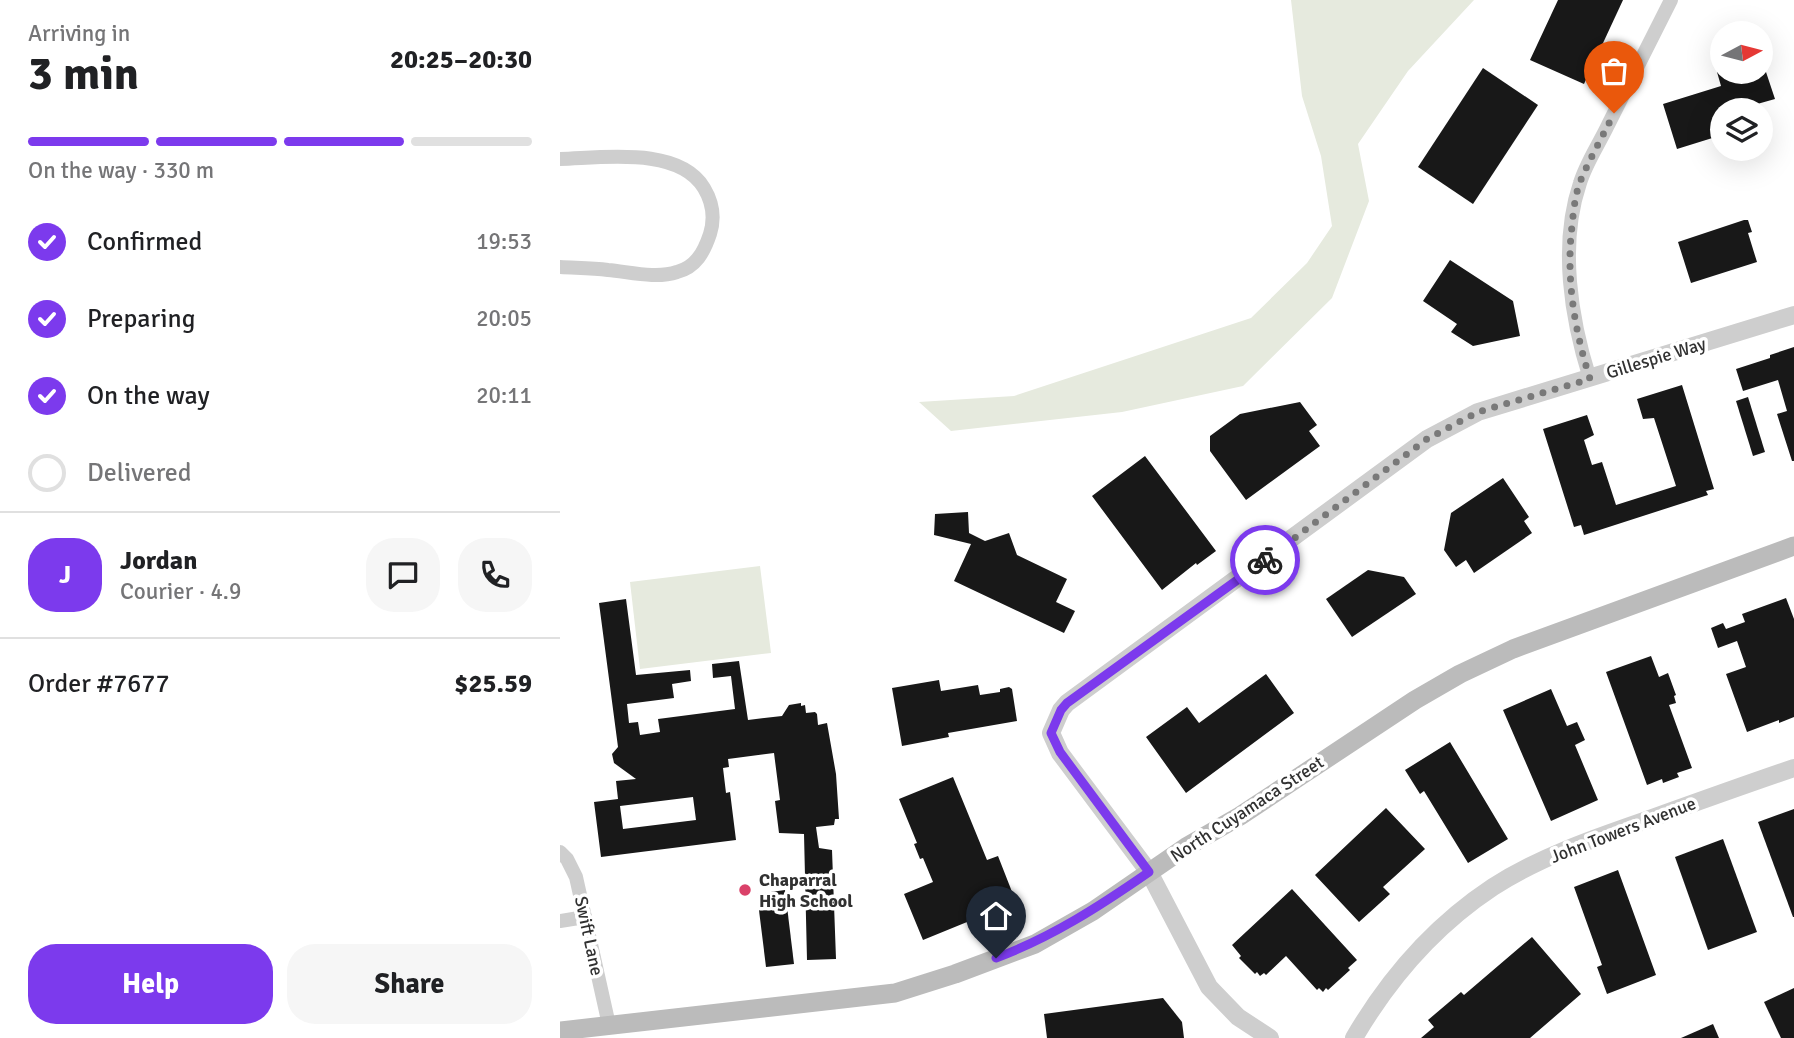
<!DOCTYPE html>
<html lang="en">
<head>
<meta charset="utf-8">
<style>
  body { margin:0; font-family:Signika,sans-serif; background:#f6f6f6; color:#202124; height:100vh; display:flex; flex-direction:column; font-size:26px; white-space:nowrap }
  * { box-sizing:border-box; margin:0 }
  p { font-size:23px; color:#757577 }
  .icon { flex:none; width:38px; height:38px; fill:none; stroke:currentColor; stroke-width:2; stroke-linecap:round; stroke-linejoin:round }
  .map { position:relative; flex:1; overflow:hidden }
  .side { display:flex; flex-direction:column; background:#fff; width:560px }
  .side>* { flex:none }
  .needle { width:46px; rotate:83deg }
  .controls { position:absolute; left:1150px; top:21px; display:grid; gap:14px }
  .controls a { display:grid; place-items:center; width:63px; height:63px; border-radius:50%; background:#fff; box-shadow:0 7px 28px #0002; font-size:35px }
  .pin { position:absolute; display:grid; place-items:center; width:60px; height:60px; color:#fff; margin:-72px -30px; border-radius:50% 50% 50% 0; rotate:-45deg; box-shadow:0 0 7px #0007 }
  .pin .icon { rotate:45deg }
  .courier { position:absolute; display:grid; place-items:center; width:70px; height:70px; margin:-35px; border:5px solid #7c3aed; border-radius:50%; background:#fff; color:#222; box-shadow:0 2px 9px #0007 }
  .headline em { font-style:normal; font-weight:800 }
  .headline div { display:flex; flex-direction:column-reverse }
  .headline { display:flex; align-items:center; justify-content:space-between; height:119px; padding:0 28px }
  h1 { font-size:46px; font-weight:800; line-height:52px }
  .bar { display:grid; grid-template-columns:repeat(4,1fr); gap:10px 7px; align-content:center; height:84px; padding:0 28px }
  .bar i { height:9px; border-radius:5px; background:#e0e0e0 }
  .bar .selected { background:#7c3aed }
  .bar p { grid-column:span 4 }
  .line { display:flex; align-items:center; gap:18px; padding:0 28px; border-top:2px solid #e0e0e0 }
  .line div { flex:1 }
  .round { display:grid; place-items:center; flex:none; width:74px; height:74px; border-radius:28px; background:#f6f6f6 }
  ol { padding:0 28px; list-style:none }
  li { display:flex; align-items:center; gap:21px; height:77px }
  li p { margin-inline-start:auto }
  li .icon { padding:7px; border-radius:50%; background:#7c3aed; color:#fff; stroke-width:4 }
  li:last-child { color:#757577 }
  li i { width:38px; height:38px; border:4px solid #e0e0e0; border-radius:50% }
  .cta { display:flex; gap:14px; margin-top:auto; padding:14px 28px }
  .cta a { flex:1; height:80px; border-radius:28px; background:#7c3aed; color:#fff; font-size:28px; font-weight:800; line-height:80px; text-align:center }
  .cta a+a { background:#f6f6f6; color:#202124 }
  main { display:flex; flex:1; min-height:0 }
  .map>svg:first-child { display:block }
  .green { fill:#e6eade }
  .building { fill:#181818; fill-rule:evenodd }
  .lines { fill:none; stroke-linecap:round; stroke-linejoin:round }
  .minor { stroke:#cecece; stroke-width:14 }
  .tertiary { stroke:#cecece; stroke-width:18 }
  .secondary { stroke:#bbb; stroke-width:19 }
  .done { stroke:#797979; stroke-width:7; stroke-dasharray:0 12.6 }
  .route { stroke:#7c3aed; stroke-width:9 }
  .poi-dot { fill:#da4169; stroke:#fff; stroke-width:2.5 }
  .labels { text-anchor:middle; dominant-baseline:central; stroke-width:7; stroke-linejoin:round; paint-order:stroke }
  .street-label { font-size:18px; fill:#313131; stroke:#fff }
  .poi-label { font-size:18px; font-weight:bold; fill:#313131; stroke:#fff; text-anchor:start }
</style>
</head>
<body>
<main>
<section class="side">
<div class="headline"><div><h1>3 min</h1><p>Arriving in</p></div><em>20:25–20:30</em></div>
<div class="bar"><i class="selected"></i><i class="selected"></i><i class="selected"></i><i></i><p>On the way · 330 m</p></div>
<ol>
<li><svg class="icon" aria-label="check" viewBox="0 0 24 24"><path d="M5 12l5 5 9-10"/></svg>Confirmed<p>19:53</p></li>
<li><svg class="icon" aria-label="check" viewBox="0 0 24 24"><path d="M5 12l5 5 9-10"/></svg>Preparing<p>20:05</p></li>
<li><svg class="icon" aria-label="check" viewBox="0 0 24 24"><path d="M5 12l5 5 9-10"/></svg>On the way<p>20:11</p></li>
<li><i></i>Delivered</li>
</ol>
<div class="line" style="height:126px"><b class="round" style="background:#7c3aed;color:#fff">J</b><div><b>Jordan</b><p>Courier · 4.9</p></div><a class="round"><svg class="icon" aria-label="chat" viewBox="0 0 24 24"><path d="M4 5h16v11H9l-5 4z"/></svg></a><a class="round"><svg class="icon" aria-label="phone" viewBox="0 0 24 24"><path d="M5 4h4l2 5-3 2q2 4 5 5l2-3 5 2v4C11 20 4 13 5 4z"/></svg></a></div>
<div class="line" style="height:91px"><div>Order #7677</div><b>$25.59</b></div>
<div class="cta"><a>Help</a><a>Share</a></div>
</section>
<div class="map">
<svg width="1234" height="1038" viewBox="0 0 1234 1038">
  <rect width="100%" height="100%" fill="#fff"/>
  <g class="green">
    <polygon points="731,0 914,0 848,71 798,144 809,201 772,298 683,386 562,412 391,431 359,402 454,396 691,318 747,263 772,226 761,156 742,96"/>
    <polygon points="200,566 211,653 80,669 70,582"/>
  </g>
  <g class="building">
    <polygon points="998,0 1063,0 1024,84 970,60"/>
    <polygon points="923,68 978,105 913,204 858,167"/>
    <polygon points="1157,72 1206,72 1215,99 1183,108 1184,110 1162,110 1162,135 1117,149 1103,104 1161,86"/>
    <polygon points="1184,220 1188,220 1192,232 1188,233 1197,262 1131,283 1118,242"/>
    <polygon points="890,260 953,301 960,336 913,346 891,332 897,324 863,301"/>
    <polygon points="1234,347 1234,461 1232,461 1217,414 1227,411 1218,380 1183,391 1176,369 1210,358 1210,355"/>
    <polygon points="1122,385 1154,489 1146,491 1148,495 1024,535 1021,525 1014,527 983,429 1027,415 1034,435 1024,440 1032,465 1042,462 1056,505 1116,486 1094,418 1083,419 1077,399"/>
    <polygon points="1188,397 1205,452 1193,456 1176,401"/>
    <polygon points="740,402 757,425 749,431 760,446 686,500 650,451 650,436 680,414"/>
    <polygon points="585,456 656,551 637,565 636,563 602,590 532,496"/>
    <polygon points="943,478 969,517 964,521 972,533 914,573 906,560 896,567 884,550 891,513"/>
    <polygon points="408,512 409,533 425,541 449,533 457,555 507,579 496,602 515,611 504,633 394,581 411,544 374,535 375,514"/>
    <polygon points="808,570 844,577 856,594 792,637 766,599"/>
    <polygon points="1226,598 1234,619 1234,717 1219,723 1219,720 1187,732 1166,674 1186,667 1177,641 1158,648 1151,628 1163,623 1166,629 1185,622 1182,614"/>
    <path d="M66,599l10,76 54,-5 1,11 -19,3 2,14 -47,6 2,19 9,-1 2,13 20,-3 -2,-13 77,-10 -4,-33 -18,2 -1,-14 27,-3 9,59 34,-4 7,-11 12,-2v3l4,-1 1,8 9,-1 2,2 1,11 9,-2 9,51 3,45h-4l-1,6 -18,2 3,21 13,2 4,109 -29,1 -3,-126 -25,-1 -4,-32 5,-1 -6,-47 -46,6 1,8 -6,1 3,25 4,-1 6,48 -135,17 -7,-55 24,-3 -2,-18 20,-2 -22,-16 -2,-9 6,-7 -19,-144zM133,797l3,23 -73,9 -3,-23z"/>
    <polygon points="1091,656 1099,677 1108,673 1116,695 1114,696 1116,703 1109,705 1132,768 1117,773 1119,777 1103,783 1102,779 1087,785 1046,672"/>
    <polygon points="706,674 734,713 626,793 586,737 627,707 639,723"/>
    <polygon points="379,680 381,691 418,685 420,695 440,692 440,689 449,687 452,689 457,721 388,733 389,737 342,746 332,688"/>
    <polygon points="991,689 1007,726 1017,722 1025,740 1015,745 1038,800 991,821 943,710"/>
    <polygon points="890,742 948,839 908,863 864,791 860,794 845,770"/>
    <polygon points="393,777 427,860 438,856 456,902 363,940 344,894 373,882 363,858 360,859 354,844 357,843 339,799"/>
    <polygon points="826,808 865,849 823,887 830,894 799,922 755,875"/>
    <polygon points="1234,809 1234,917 1233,917 1198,822"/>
    <polygon points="1163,839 1197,932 1148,950 1115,857"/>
    <polygon points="1058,870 1096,975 1047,994 1037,967 1042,965 1014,887"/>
    <polygon points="732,889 797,960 788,968 790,970 768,990 766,988 763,992 759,988 757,990 726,956 706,975 704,973 700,976 697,972 695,974 679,958 681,956 672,945"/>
    <polygon points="225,890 234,964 206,967 197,894"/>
    <polygon points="972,937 1021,994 970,1038 861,1038 874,1027 868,1020 901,992 904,995"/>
    <polygon points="1234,988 1234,1038 1221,1038 1204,1002"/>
    <polygon points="603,998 622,1022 624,1038 487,1038 484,1014"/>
    <polygon points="1153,1024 1159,1038 1121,1038"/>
  </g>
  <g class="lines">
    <g class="minor">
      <path d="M0,159c42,-1 119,-13 144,29 9,15 11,30 6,46 -6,18 -14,33 -33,38 -21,7 -47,0 -69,-2 -16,-2 -32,-2 -48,-3"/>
      <path d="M1030,379c-19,-60 -31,-134 -10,-196 6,-20 19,-39 28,-58 21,-41 42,-83 63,-125"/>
      <polyline points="0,852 7,859 16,877 49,1025"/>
      <polyline points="0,921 25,917"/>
    </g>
    <g class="tertiary">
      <polyline points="710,1038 678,1017 649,987 589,872 500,753 491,733 501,710 507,703 867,439 918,412 1234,315"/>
      <path d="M794,1038c35,-60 80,-112 139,-151 47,-30 99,-48 151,-66 50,-18 100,-36 150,-53"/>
    </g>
    <polyline class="secondary" points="0,1031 335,993 395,974 475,944 533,911 626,847 680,816 855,700 900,674 953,649 1234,546"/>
  </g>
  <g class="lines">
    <path class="done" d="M705,560l162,-121 51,-27 112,-33c-15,-48 -23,-94 -19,-144 2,-17 3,-37 9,-53 10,-24 23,-46 34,-69"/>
    <path class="route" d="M436,958c56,-21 104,-52 153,-86l-89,-120 -9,-19 10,-23 6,-7 198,-143"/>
  </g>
  <circle class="poi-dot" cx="185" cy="890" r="7"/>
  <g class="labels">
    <g class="street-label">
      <text transform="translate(1096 358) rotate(-17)">Gillespie Way</text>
      <text transform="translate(687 809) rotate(-33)">North Cuyamaca Street</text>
      <text transform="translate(1063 830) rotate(-21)">John Towers Avenue</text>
      <text transform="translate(29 936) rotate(78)">Swift Lane</text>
    </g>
    <g class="poi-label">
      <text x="199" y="880">Chaparral<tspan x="199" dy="21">High School</tspan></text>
    </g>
  </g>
</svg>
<div class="controls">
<a><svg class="needle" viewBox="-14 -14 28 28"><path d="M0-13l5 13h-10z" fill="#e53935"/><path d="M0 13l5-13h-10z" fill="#757577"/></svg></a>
<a><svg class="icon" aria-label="layers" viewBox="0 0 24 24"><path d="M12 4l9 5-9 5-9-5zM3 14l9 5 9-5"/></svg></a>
</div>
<div class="pin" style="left:1054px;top:113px;background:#ea580c"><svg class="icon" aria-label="bag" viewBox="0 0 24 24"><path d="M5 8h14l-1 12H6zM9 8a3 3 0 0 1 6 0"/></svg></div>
<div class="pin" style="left:436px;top:958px;background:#1f2937"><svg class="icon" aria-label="home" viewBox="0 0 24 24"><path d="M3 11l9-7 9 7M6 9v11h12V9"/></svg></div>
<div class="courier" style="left:705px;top:560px"><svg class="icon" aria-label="bike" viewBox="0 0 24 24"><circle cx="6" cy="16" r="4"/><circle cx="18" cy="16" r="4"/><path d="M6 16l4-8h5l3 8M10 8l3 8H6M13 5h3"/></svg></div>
</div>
</main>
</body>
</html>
